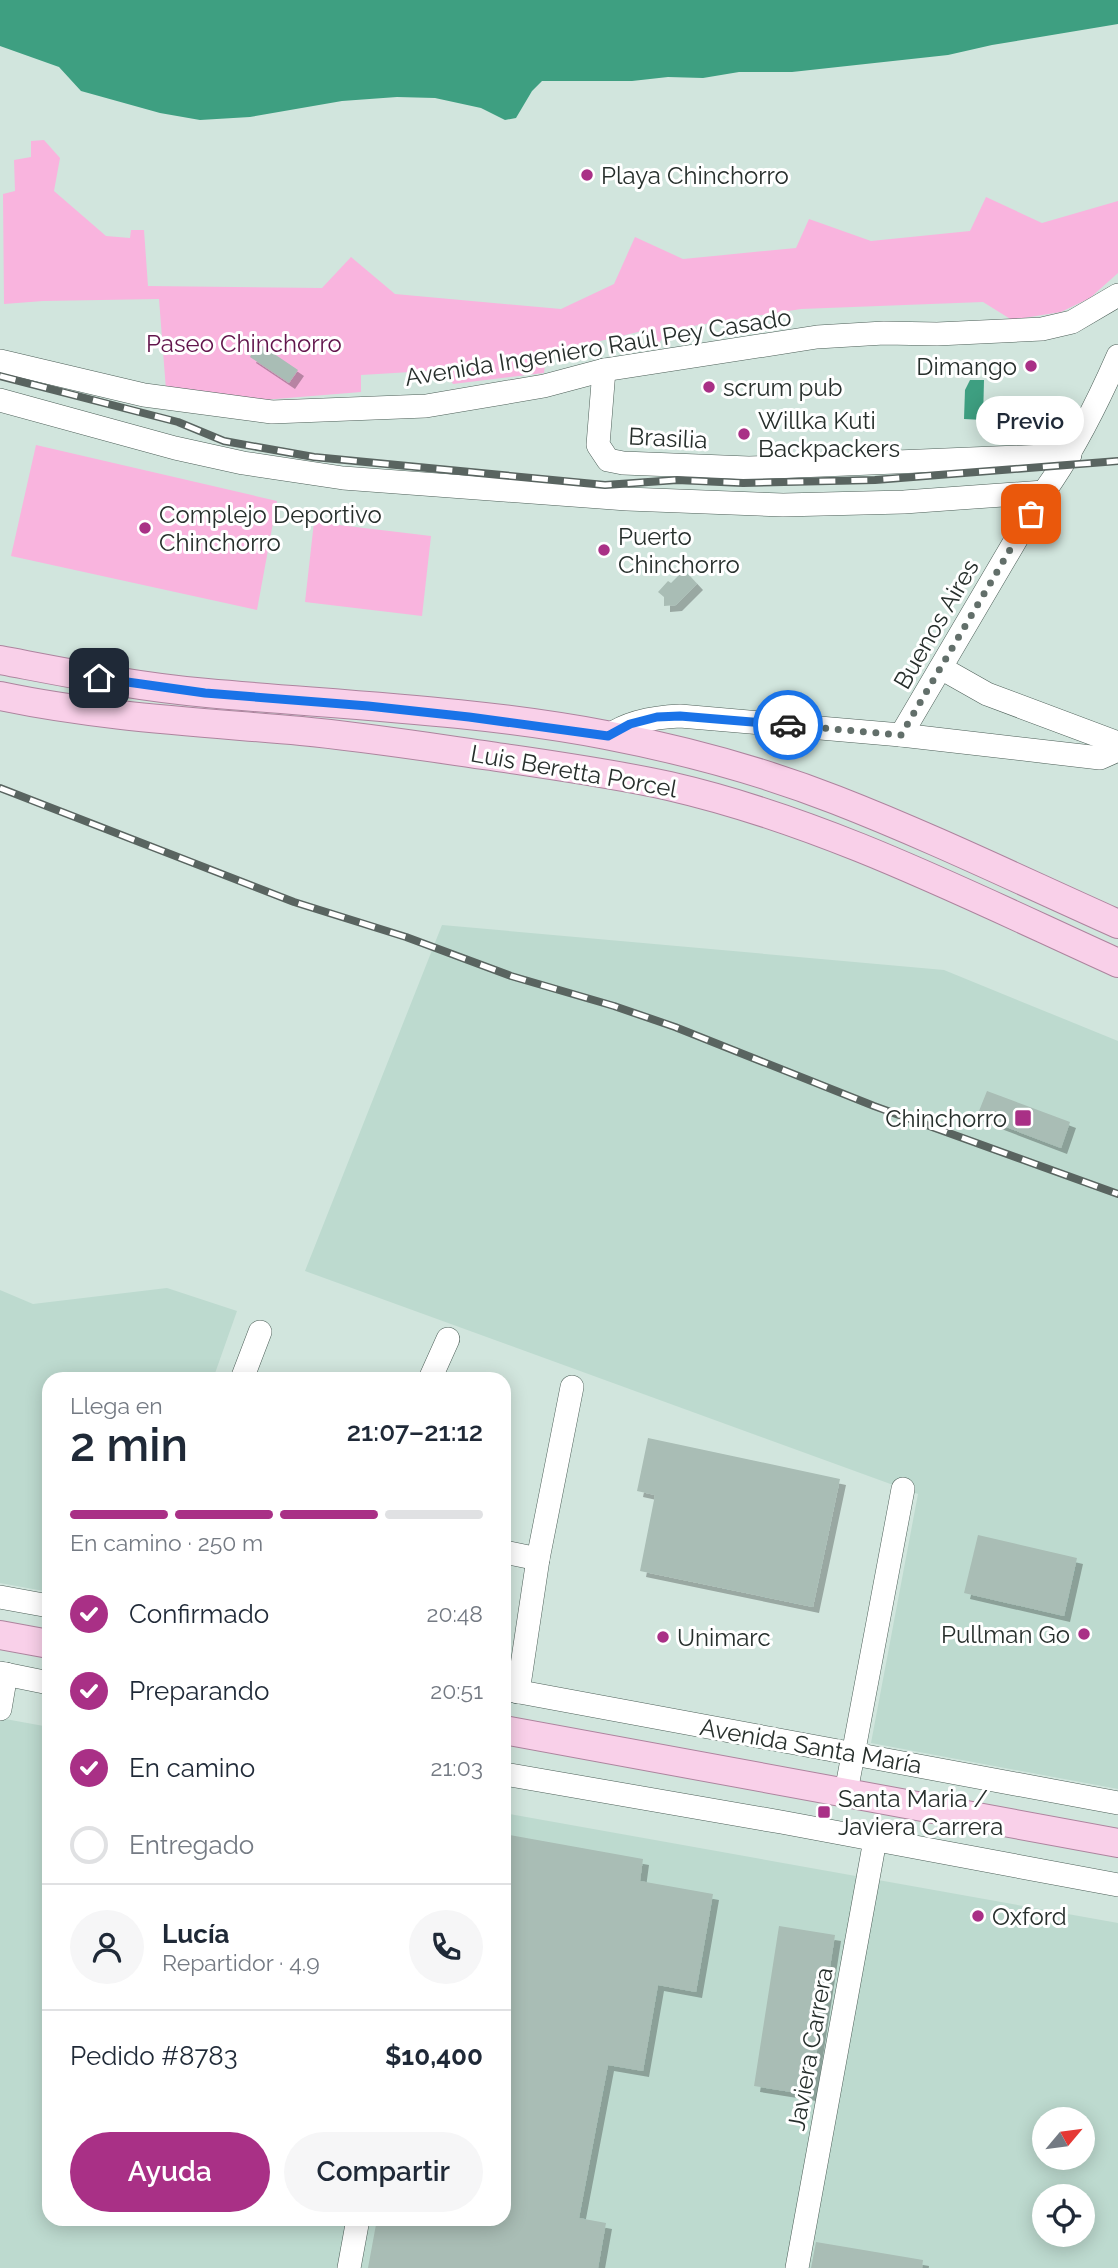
<!DOCTYPE html>
<html lang="es">
<head>
<meta charset="utf-8">
<style>
  body { margin:0; font-family:Raleway,sans-serif; background:#f6f6f7; color:#1f2937; height:100vh; display:flex; flex-direction:column; font-size:26px; white-space:nowrap }
  * { box-sizing:border-box; margin:0 }
  p { font-size:23px; color:#747a83 }
  .icon { flex:none; width:38px; height:38px; fill:none; stroke:currentColor; stroke-width:2; stroke-linecap:round; stroke-linejoin:round }
  .map { position:relative; flex:1; overflow:hidden }
  .sheet { position:absolute; left:42px; top:1372px; width:469px; height:854px; display:flex; flex-direction:column; background:#fff; border-radius:21px; box-shadow:0 4px 18px #0003 }
  .sheet>* { flex:none }
  .needle { width:46px; rotate:61deg }
  .fabs { position:absolute; left:1032px; top:2107px; display:grid; gap:14px }
  .fabs a { display:grid; place-items:center; width:63px; height:63px; border-radius:50%; background:#fff; box-shadow:0 4px 18px #0003; font-size:35px }
  .pin { position:absolute; display:grid; place-items:center; width:60px; height:60px; color:#fff; margin:-30px; border-radius:14px; box-shadow:0 4px 10px #0006 }
  .courier { position:absolute; display:grid; place-items:center; width:70px; height:70px; margin:-35px; border:5px solid #1a73e8; border-radius:50%; background:#fff; color:#222; box-shadow:0 2px 9px #0007 }
  .bubble { position:absolute; height:49px; border-radius:24px; background:#fff; box-shadow:0 4px 18px #0003; font-size:23px; font-weight:600; line-height:49px; text-align:center }
  .headline em { font-style:normal; font-weight:600 }
  .headline div { display:flex; flex-direction:column-reverse }
  .headline { display:flex; align-items:center; justify-content:space-between; height:119px; padding:0 28px }
  h1 { font-size:46px; font-weight:600; line-height:52px }
  .bar { display:grid; grid-template-columns:repeat(4,1fr); gap:10px 7px; align-content:center; height:84px; padding:0 28px }
  .bar i { height:9px; border-radius:5px; background:#e0e1e3 }
  .bar .on { background:#a93086 }
  .bar p { grid-column:span 4 }
  .line { display:flex; align-items:center; gap:18px; padding:0 28px; border-top:2px solid #e0e1e3 }
  .line div { flex:1 }
  .round { display:grid; place-items:center; flex:none; width:74px; height:74px; border-radius:37px; background:#f6f6f7 }
  ol { padding:0 28px; list-style:none }
  li { display:flex; align-items:center; gap:21px; height:77px }
  li p { margin-inline-start:auto }
  li .icon { padding:7px; border-radius:50%; background:#a93086; color:#fff; stroke-width:4 }
  li:last-child { color:#747a83 }
  li i { width:38px; height:38px; border:4px solid #e0e1e3; border-radius:50% }
  .action { display:flex; gap:14px; margin-top:auto; padding:14px 28px }
  .action a { flex:1; height:80px; border-radius:42px; background:#a93086; color:#fff; font-size:28px; font-weight:600; line-height:80px; text-align:center }
  .action a+a { background:#f6f6f7; color:#1f2937 }
  .map>svg:first-child { display:block }
  .built { fill:#bddacf; fill-rule:evenodd }
  .green { fill:#f9b4de }
  .water { fill:#3e9f81 }
  .building { fill:#a9bdb5; filter:url(#shadow) }
  .lines { fill:none; stroke-linecap:round; stroke-linejoin:round }
  .minor-casing { stroke:#4d5f58; stroke-width:24 }
  .major-casing { stroke:#ad849e; stroke-width:30 }
  .minor { stroke:#fff; stroke-width:23 }
  .major { stroke:#f9d0e9; stroke-width:28 }
  .rail-casing { stroke:#596460; stroke-width:8 }
  .rail { stroke:#fff; stroke-width:5; stroke-dasharray:16; stroke-linecap:butt }
  .done { stroke:#626f6a; stroke-width:7; stroke-dasharray:0 12.6 }
  .route { stroke:#1a73e8; stroke-width:9 }
  .poi-dot { fill:#a93086; stroke:#fff; stroke-width:2.5 }
  .labels { text-anchor:middle; dominant-baseline:central; stroke-width:6; stroke-linejoin:round; paint-order:stroke }
  .poi-label { font-size:24px; fill:#272f2c; stroke:#fff; text-anchor:start }
  .park-label { font-size:24px; fill:#62154c; stroke:#fff }
  .street-label { font-size:24px; fill:#272f2c; stroke:#fff }
</style>
</head>
<body>
<div class="map">
<svg width="1118" height="2268" viewBox="0 0 1118 2268">
  <defs>
    <filter id="shadow"><feDropShadow dx="6" dy="6" stdDeviation="0" flood-color="#0004"/></filter>
  </defs>
  <rect width="100%" height="100%" fill="#d1e5dd"/>
  <g class="built">
    <polygon points="442,925 944,970 1118,1041 1118,1789 871,1743 918,1494 305,1271"/>
    <polygon points="167,1288 237,1311 213,1379 49,1379 49,1592 0,1583 0,1290 33,1304"/>
    <path d="M0,1718l49,9v492h455v-406l614,110v345h-1118zM1045,2119h38v39h-38zM1045,2196h38v39h-38z"/>
  </g>
  <g class="green">
    <polygon points="44,140 60,158 54,191 106,236 130,238 131,230 144,230 148,286 322,288 351,257 395,294 561,309 614,284 635,237 683,259 796,248 809,219 871,241 970,231 986,197 1042,223 1118,201 1118,273 1090,298 1061,312 1012,320 983,302 801,309 668,330 659,343 647,343 642,331 546,354 544,373 453,384 444,370 361,375 361,392 250,401 166,390 159,299 43,301 4,304 3,194 15,191 14,160 31,157 31,141"/>
    <polygon points="36,445 277,501 257,610 11,556"/>
    <polygon points="314,522 431,536 422,616 305,602"/>
  </g>
  <g class="water">
    <polygon points="0,0 1118,0 1118,24 992,45 948,55 792,72 739,72 703,78 668,77 632,81 542,81 532,91 516,118 505,120 481,108 435,98 397,97 342,101 250,117 200,120 160,113 81,91 59,67 0,46"/>
    <polygon points="970,380 984,380 983,420 964,419 965,390"/>
  </g>
  <g class="building">
    <polygon points="258,343 298,370 289,383 250,357"/>
    <polygon points="684,570 697,584 676,605 664,606 664,597 658,592 668,581 671,583"/>
    <polygon points="987,1091 1070,1122 1061,1148 977,1116"/>
    <polygon points="648,1438 840,1479 813,1607 640,1571 655,1495 637,1491"/>
    <polygon points="978,1535 1077,1558 1064,1616 964,1593"/>
    <polygon points="504,1834 643,1859 640,1881 713,1894 696,1992 658,1985 643,2071 608,2065 579,2218 606,2223 598,2268 368,2268 377,2219 504,2219"/>
    <polygon points="779,1926 835,1935 810,2095 754,2086"/>
    <polygon points="816,2242 923,2260 922,2268 811,2268"/>
  </g>
  <g class="lines">
    <defs>
      <g id="minor">
        <polyline points="0,361 144,395 272,412 426,406 544,386 604,370 817,337 884,333 937,334 1042,329 1072,322 1118,295"/>
        <polyline points="604,370 598,445 608,460 623,463 749,468 1070,455"/>
        <polyline points="0,400 175,448 243,463 343,478 627,499 783,505 904,502 1044,492"/>
        <polyline points="941,668 987,694 1118,743"/>
        <path d="M901,735l143,-243c30,-42 53,-88 74,-136"/>
        <path d="M608,736c21,-15 47,-19 72,-20l221,19 199,23 18,-8"/>
        <polyline points="242,1379 260,1332"/>
        <polyline points="430,1379 448,1339"/>
        <polyline points="504,1552 538,1559"/>
        <polyline points="0,1597 49,1606"/>
        <polyline points="0,1673 49,1683"/>
        <polyline points="504,1689 1118,1803"/>
        <polyline points="518,1692 538,1559 572,1387"/>
        <polyline points="0,1709 6,1674"/>
        <polyline points="504,1774 781,1822 1118,1885"/>
        <polyline points="846,1792 903,1489"/>
        <polyline points="349,2268 358,2219"/>
        <polyline points="797,2268 875,1840"/>
      </g>
      <g id="major">
        <path d="M0,660c69,13 137,27 207,33 133,12 268,17 399,42 78,15 156,36 230,65 95,37 188,82 282,124"/>
        <path d="M0,696c99,21 200,26 301,35 63,6 127,16 190,25 59,9 120,17 178,30 157,36 303,111 449,177"/>
        <polyline points="0,1635 49,1644"/>
        <polyline points="504,1730 1118,1843"/>
      </g>
    </defs>
    <use href="#minor" class="minor-casing"/>
    <use href="#major" class="major-casing"/>
    <use href="#minor" class="minor"/>
    <use href="#major" class="major"/>
    <defs>
      <g id="rail">
        <polyline points="0,376 178,422 224,441 314,457 605,485 677,480 743,483 875,480 1118,461"/>
        <polyline points="0,788 294,902 406,937 511,976 614,1006 675,1027 874,1106 1118,1194"/>
      </g>
    </defs>
    <use href="#rail" class="rail-casing"/>
    <use href="#rail" class="rail"/>
  </g>
  <g class="lines">
    <polyline class="done" points="788,725 901,735 1031,514"/>
    <polyline class="route" points="99,678 205,693 368,706 469,717 608,736 630,724 657,717 680,716 788,725"/>
  </g>
  <g class="poi-dot">
    <circle cx="587" cy="175" r="7"/>
    <circle cx="1031" cy="366" r="7"/>
    <circle cx="709" cy="387" r="7"/>
    <circle cx="744" cy="434" r="7"/>
    <circle cx="145" cy="528" r="7"/>
    <circle cx="604" cy="550" r="7"/>
    <rect x="1014" y="1109" width="18" height="18" rx="3.5"/>
    <circle cx="1084" cy="1634" r="7"/>
    <circle cx="663" cy="1637" r="7"/>
    <rect x="817" y="1805" width="14" height="14" rx="3.5"/>
    <circle cx="978" cy="1916" r="7"/>
  </g>
  <g class="labels">
    <g class="poi-label">
      <text x="601" y="175">Playa Chinchorro</text>
      <text x="1017" y="366" text-anchor="end">Dimango</text>
      <text x="723" y="387">scrum pub</text>
      <text x="758" y="420">Willka Kuti<tspan x="758" dy="28">Backpackers</tspan></text>
      <text x="159" y="514">Complejo Deportivo<tspan x="159" dy="28">Chinchorro</tspan></text>
      <text x="618" y="536">Puerto<tspan x="618" dy="28">Chinchorro</tspan></text>
      <text x="1007" y="1118" text-anchor="end">Chinchorro</text>
      <text x="1070" y="1634" text-anchor="end">Pullman Go</text>
      <text x="677" y="1637">Unimarc</text>
      <text x="838" y="1798">Santa Maria /<tspan x="838" dy="28">Javiera Carrera</tspan></text>
      <text x="992" y="1916">Oxford</text>
    </g>
    <g class="park-label">
      <text x="244" y="343">Paseo Chinchorro</text>
    </g>
    <g class="street-label">
      <text transform="translate(598 347) rotate(-9)">Avenida Ingeniero Raúl Pey Casado</text>
      <text transform="translate(668 438) rotate(3)">Brasilia</text>
      <text transform="translate(936 624) rotate(-60)">Buenos Aires</text>
      <text transform="translate(574 771) rotate(10)">Luis Beretta Porcel</text>
      <text transform="translate(811 1746) rotate(10)">Avenida Santa María</text>
      <text transform="translate(810 2049) rotate(-80)">Javiera Carrera</text>
    </g>
  </g>
</svg>
<div class="fabs">
<a><svg class="needle" viewBox="-14 -14 28 28"><path d="M0-13l5 13h-10z" fill="#e53935"/><path d="M0 13l5-13h-10z" fill="#747a83"/></svg></a>
<a><svg class="icon" aria-label="locate" viewBox="0 0 24 24"><circle cx="12" cy="12" r="6"/><path d="M12 2v4M12 18v4M2 12h4M18 12h4"/></svg></a>
</div>
<div class="pin" style="left:1031px;top:514px;background:#ea580c"><svg class="icon" aria-label="bag" viewBox="0 0 24 24"><path d="M5 8h14l-1 12H6zM9 8a3 3 0 0 1 6 0"/></svg></div>
<div class="pin" style="left:99px;top:678px;background:#1f2937"><svg class="icon" aria-label="home" viewBox="0 0 24 24"><path d="M3 11l9-7 9 7M6 9v11h12V9"/></svg></div>
<div class="courier" style="left:788px;top:725px"><svg class="icon" aria-label="car" viewBox="0 0 24 24"><path d="M5 17H2v-5l4-1 3-4h7l3 4 3 1v5h-3M9 17h6M6 11h13"/><circle cx="7" cy="17" r="2"/><circle cx="17" cy="17" r="2"/></svg></div>
<div class="bubble" style="left:976px;top:396px;width:108px">Previo</div>
<section class="sheet">
<div class="headline"><div><h1>2 min</h1><p>Llega en</p></div><em>21:07–21:12</em></div>
<div class="bar"><i class="on"></i><i class="on"></i><i class="on"></i><i></i><p>En camino · 250 m</p></div>
<ol>
<li><svg class="icon" aria-label="check" viewBox="0 0 24 24"><path d="M5 12l5 5 9-10"/></svg>Confirmado<p>20:48</p></li>
<li><svg class="icon" aria-label="check" viewBox="0 0 24 24"><path d="M5 12l5 5 9-10"/></svg>Preparando<p>20:51</p></li>
<li><svg class="icon" aria-label="check" viewBox="0 0 24 24"><path d="M5 12l5 5 9-10"/></svg>En camino<p>21:03</p></li>
<li><i></i>Entregado</li>
</ol>
<div class="line" style="height:126px"><a class="round"><svg class="icon" aria-label="person" viewBox="0 0 24 24"><circle cx="12" cy="8" r="4"/><path d="M4 21q1-7 8-7t8 7"/></svg></a><div><b>Lucía</b><p>Repartidor · 4.9</p></div><a class="round"><svg class="icon" aria-label="phone" viewBox="0 0 24 24"><path d="M5 4h4l2 5-3 2q2 4 5 5l2-3 5 2v4C11 20 4 13 5 4z"/></svg></a></div>
<div class="line" style="height:91px"><div>Pedido #8783</div><b>$10,400</b></div>
<div class="action"><a>Ayuda</a><a>Compartir</a></div>
</section>
</div>
</body>
</html>
